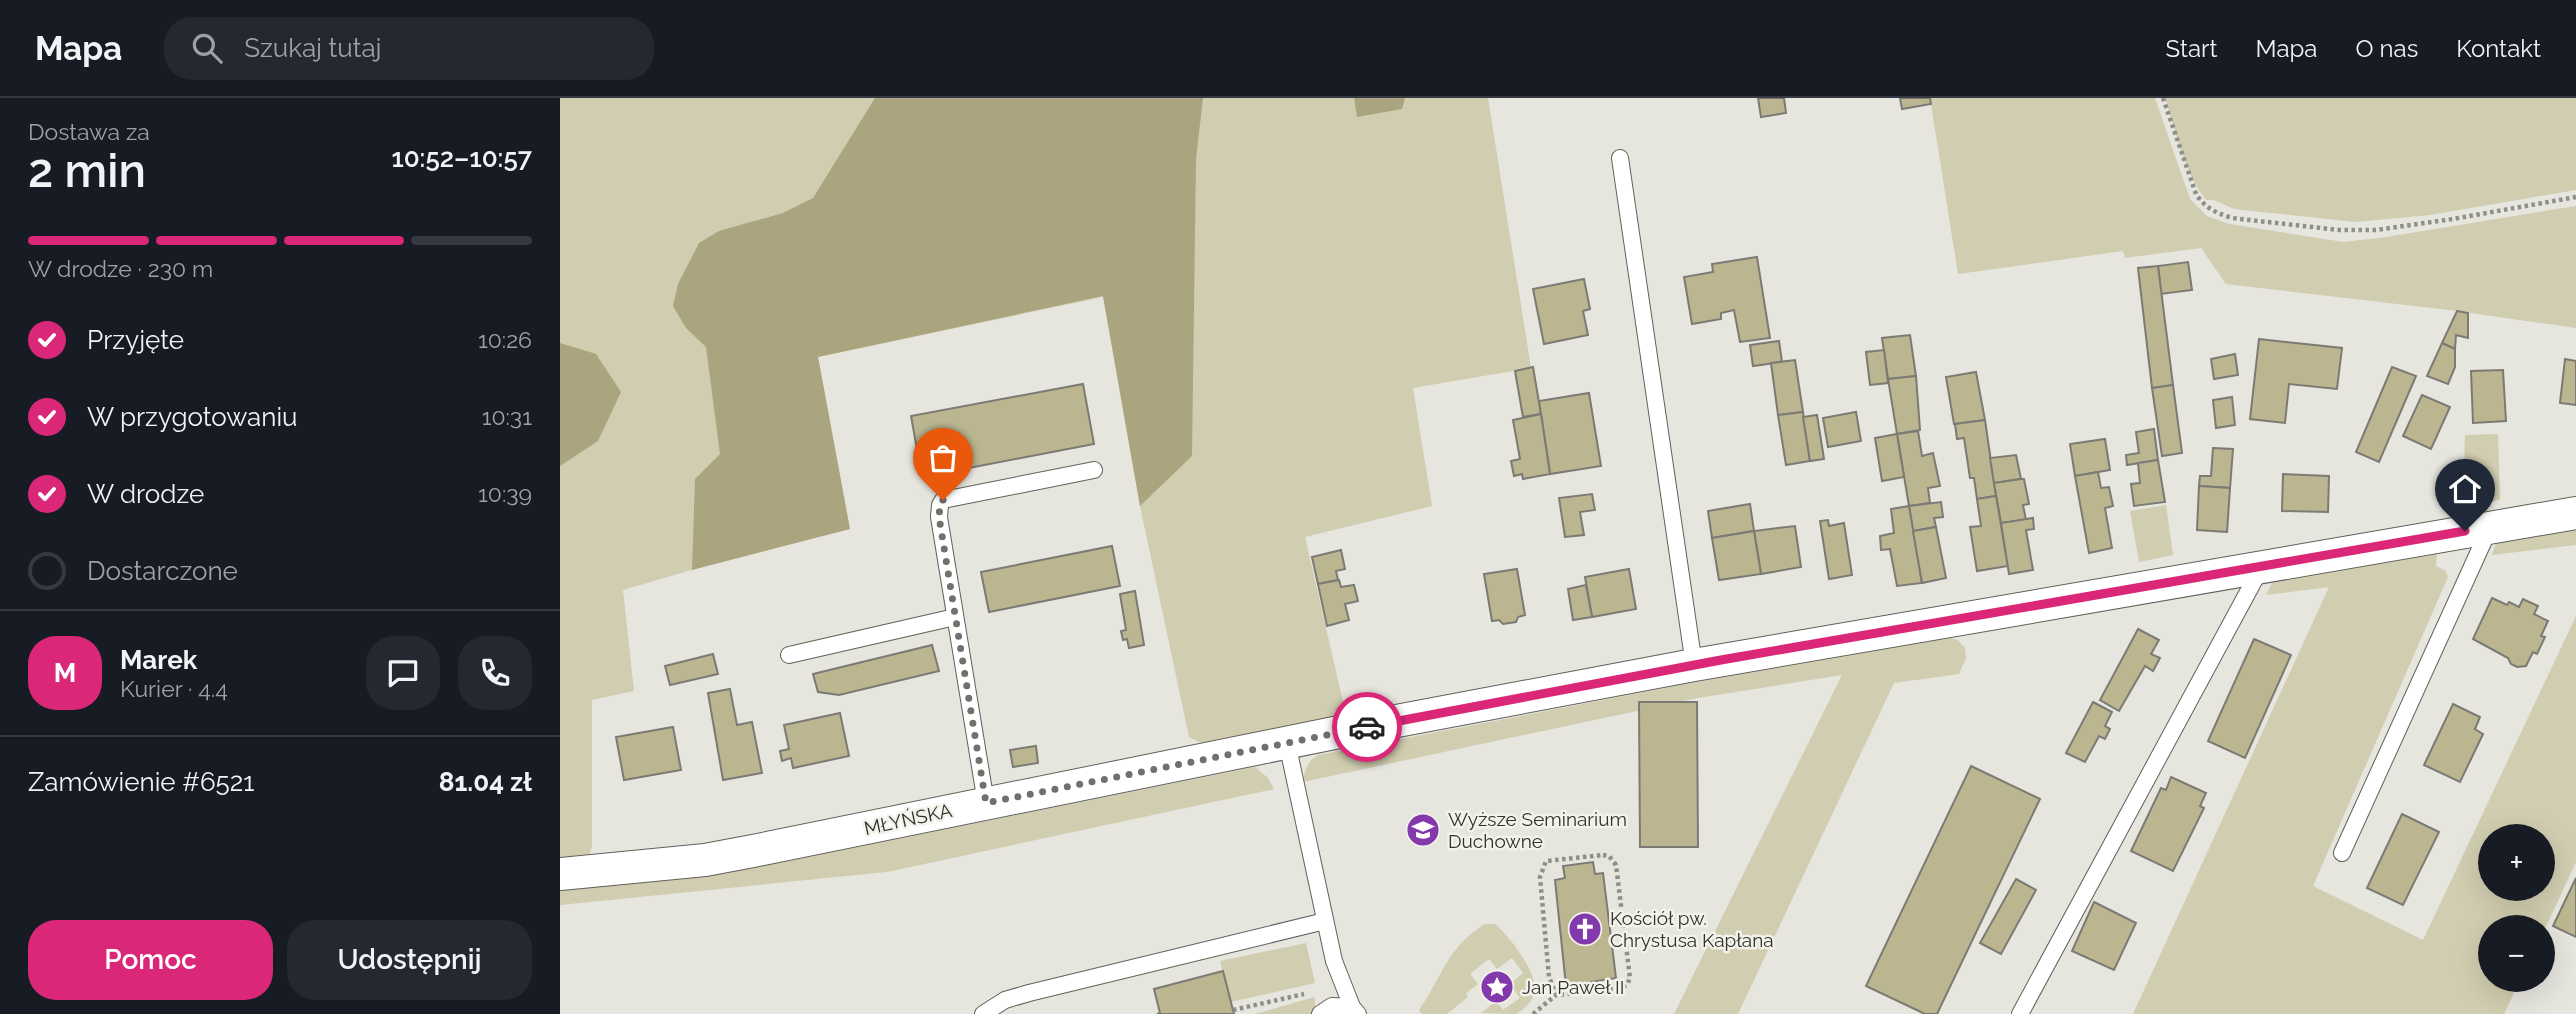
<!DOCTYPE html>
<html lang="pl">
<head>
<meta charset="utf-8">
<style>
  body { margin:0; font-family:Raleway,sans-serif; background:#242831; color:#f1f3f6; height:100vh; display:flex; flex-direction:column; font-size:26px; white-space:nowrap }
  * { box-sizing:border-box; margin:0 }
  p { font-size:23px; color:#9ea1a6 }
  .icon { flex:none; width:38px; height:38px; fill:none; stroke:currentColor; stroke-width:2; stroke-linecap:round; stroke-linejoin:round }
  .map { position:relative; flex:1; overflow:hidden }
  .side { display:flex; flex-direction:column; background:#171b24; width:560px }
  .side>* { flex:none }
  .controls { position:absolute; left:1918px; top:726px; display:grid; gap:14px }
  .controls a { display:grid; place-items:center; width:77px; height:77px; border-radius:50%; background:#171b24; box-shadow:0 7px 28px #0002; font-size:35px }
  .pin { position:absolute; display:grid; place-items:center; width:60px; height:60px; color:#fff; margin:-72px -30px; border-radius:50% 50% 50% 0; rotate:-45deg; box-shadow:0 0 7px #0007 }
  .pin .icon { rotate:45deg }
  .courier { position:absolute; display:grid; place-items:center; width:70px; height:70px; margin:-35px; border:5px solid #db2777; border-radius:50%; background:#fff; color:#222; box-shadow:0 2px 9px #0007 }
  .overview em { font-style:normal; font-weight:600 }
  .overview div { display:flex; flex-direction:column-reverse }
  .overview { display:flex; align-items:center; justify-content:space-between; height:119px; padding:0 28px }
  h1 { font-size:46px; font-weight:600; line-height:52px }
  .bar { display:grid; grid-template-columns:repeat(4,1fr); gap:10px 7px; align-content:center; height:84px; padding:0 28px }
  .bar i { height:9px; border-radius:5px; background:#363941 }
  .bar .active { background:#db2777 }
  .bar p { grid-column:span 4 }
  .line { display:flex; align-items:center; gap:18px; padding:0 28px; border-top:2px solid #363941 }
  .line div { flex:1 }
  .round { display:grid; place-items:center; flex:none; width:74px; height:74px; border-radius:28px; background:#242831 }
  ol { padding:0 28px; list-style:none }
  li { display:flex; align-items:center; gap:21px; height:77px }
  li p { margin-inline-start:auto }
  li .icon { padding:7px; border-radius:50%; background:#db2777; color:#fff; stroke-width:4 }
  li:last-child { color:#9ea1a6 }
  li i { width:38px; height:38px; border:4px solid #363941; border-radius:50% }
  .primary-button { display:flex; gap:14px; margin-top:auto; padding:14px 28px }
  .primary-button a { flex:1; height:80px; border-radius:28px; background:#db2777; color:#fff; font-size:28px; font-weight:600; line-height:80px; text-align:center }
  .primary-button a+a { background:#242831; color:#f1f3f6 }
  header { display:flex; align-items:center; gap:42px; box-sizing:border-box; height:98px; padding:0 35px; background:#171b24; border-bottom:2px solid #363941 }
  header strong { font-size:33px }
  nav { display:flex; gap:38px; margin-inline-start:auto; font-size:24px }
  .search { width:490px; height:63px; background:#242831; display:flex; align-items:center; gap:18px; box-sizing:border-box; padding:0 24px; border-radius:28px; color:#9ea1a6; font-size:26px }
  main { display:flex; flex:1; min-height:0 }
  .map>svg:first-child { display:block }
  .green { fill:#d0cdb0; fill-rule:evenodd }
  .forest { fill:#aaa57e }
  .building { fill:#bbb68f; stroke:#7b7a74; stroke-width:2 }
  .lines { fill:none; stroke-linecap:round; stroke-linejoin:round }
  .service-casing { stroke:#616059; stroke-width:18 }
  .minor-casing { stroke:#616059; stroke-width:34 }
  .path { stroke:#8f8f8a; stroke-width:4.5; stroke-dasharray:3.5 3.5; stroke-linecap:butt }
  .service { stroke:#fff; stroke-width:16 }
  .minor { stroke:#fff; stroke-width:32 }
  .done { stroke:#70706c; stroke-width:7; stroke-dasharray:0 12.6 }
  .route { stroke:#db2777; stroke-width:9 }
  .labels { text-anchor:middle; dominant-baseline:central; stroke-width:5; stroke-linejoin:round; paint-order:stroke }
  .street-label { font-size:19px; fill:#31312e; stroke:#f3f2eb }
  .poi-label { font-size:19px; fill:#31312e; stroke:#f3f2eb; text-anchor:start }
</style>
</head>
<body>
<header>
<strong>Mapa</strong>
<div class="search"><svg class="icon" aria-label="search" viewBox="0 0 24 24"><circle cx="10" cy="10" r="6"/><path d="M15 15l6 6"/></svg>Szukaj tutaj</div>
<nav><a>Start</a><a>Mapa</a><a>O nas</a><a>Kontakt</a></nav>
</header>
<main>
<section class="side">
<div class="overview"><div><h1>2 min</h1><p>Dostawa za</p></div><em>10:52–10:57</em></div>
<div class="bar"><i class="active"></i><i class="active"></i><i class="active"></i><i></i><p>W drodze · 230 m</p></div>
<ol>
<li><svg class="icon" aria-label="check" viewBox="0 0 24 24"><path d="M5 12l5 5 9-10"/></svg>Przyjęte<p>10:26</p></li>
<li><svg class="icon" aria-label="check" viewBox="0 0 24 24"><path d="M5 12l5 5 9-10"/></svg>W przygotowaniu<p>10:31</p></li>
<li><svg class="icon" aria-label="check" viewBox="0 0 24 24"><path d="M5 12l5 5 9-10"/></svg>W drodze<p>10:39</p></li>
<li><i></i>Dostarczone</li>
</ol>
<div class="line" style="height:126px"><b class="round" style="background:#db2777;color:#fff">M</b><div><b>Marek</b><p>Kurier · 4.4</p></div><a class="round"><svg class="icon" aria-label="chat" viewBox="0 0 24 24"><path d="M4 5h16v11H9l-5 4z"/></svg></a><a class="round"><svg class="icon" aria-label="phone" viewBox="0 0 24 24"><path d="M5 4h4l2 5-3 2q2 4 5 5l2-3 5 2v4C11 20 4 13 5 4z"/></svg></a></div>
<div class="line" style="height:91px"><div>Zamówienie #6521</div><b>81.04 zł</b></div>
<div class="primary-button"><a>Pomoc</a><a>Udostępnij</a></div>
</section>
<div class="map">
<svg width="2016" height="916" viewBox="0 0 2016 916">
  <rect width="100%" height="100%" fill="#e6e5de"/>
  <g class="green">
    <polygon points="0,0 928,0 971,270 853,290 872,408 745,439 784,608 776,618 641,645 629,639 580,408 543,199 258,259 290,431 190,455 63,492 74,593 32,602 32,749 29,757 0,760"/>
    <polygon points="1370,0 1595,0 1630,101 1647,118 1669,126 1784,144 1826,139 2016,108 2016,230 1897,213 1666,186 1641,150 1565,160 1563,153 1398,176"/>
    <path d="M1605,0h411v92l-146,25 -75,7 -121,-13 -20,-9h-8c-22,-28 -30,-67 -41,-102z"/>
    <polygon points="1938,336 1940,402 1903,408 1905,337"/>
    <polygon points="1606,407 1613,457 1579,464 1570,413"/>
    <polygon points="2016,432 2016,447 1932,457 1937,442"/>
    <path d="M1877,456l-1,12 10,5 2,6 -135,309 110,54 153,-324v246l-33,71v-5h-53v52h30l-16,34h-371l196,-427 -63,8 6,-12zM1930,738h53v53h-53z"/>
    <path d="M1390,540l8,2 7,8 1,10 -7,16 -65,9 -156,331h-64l168,-339 -144,23 -395,84c2,-13 4,-20 15,-27l379,-73z"/>
    <polygon points="695,669 708,680 714,691 327,774 0,807 0,791 137,778 223,764"/>
    <path d="M925,826h10c14,12 40,45 40,65 0,10 -11,21 -19,25l-35,-1 15,-12 7,9 17,-12 -10,-14 13,-11 -11,-15 -15,11 -8,-10 -19,15 8,10 -12,9 2,4 -21,17h-25l-3,-4c24,-34 27,-62 66,-86z"/>
    <polygon points="746,845 755,885 671,904 660,863"/>
    <polygon points="755,899 755,916 695,916"/>
  </g>
  <g class="forest">
    <polygon points="315,0 643,0 636,61 632,358 580,408 543,198 258,259 290,431 132,472 135,381 160,356 146,249 126,230 113,208 118,186 139,145 159,133 223,115 253,100"/>
    <polygon points="794,0 845,0 842,11 797,19"/>
    <polygon points="0,245 36,256 61,294 38,343 0,368"/>
  </g>
  <g class="building">
    <polygon points="1198,0 1224,0 1226,15 1201,19"/>
    <polygon points="1340,0 1370,0 1371,6 1342,11"/>
    <polygon points="1197,159 1210,240 1180,244 1174,212 1161,215 1161,221 1132,226 1124,179 1153,174 1152,166"/>
    <polygon points="1628,164 1632,192 1601,196 1598,168"/>
    <polygon points="1598,168 1613,287 1592,290 1578,170"/>
    <polygon points="1024,181 1030,211 1023,213 1028,237 984,246 973,191"/>
    <polygon points="1897,213 1908,215 1908,240 1896,237 1895,251 1882,245"/>
    <polygon points="1350,237 1356,278 1328,281 1322,240"/>
    <polygon points="1699,241 1782,250 1777,291 1729,286 1725,325 1690,321"/>
    <polygon points="1219,243 1222,264 1193,268 1190,247"/>
    <polygon points="1882,245 1895,251 1895,269 1888,286 1867,278"/>
    <polygon points="1324,252 1328,285 1310,287 1306,254"/>
    <polygon points="1675,256 1678,277 1654,281 1651,261"/>
    <polygon points="2005,261 2016,263 2016,307 2000,305"/>
    <polygon points="1235,262 1243,314 1218,317 1211,265"/>
    <polygon points="973,269 981,316 963,319 955,273"/>
    <polygon points="1832,269 1856,278 1819,364 1796,354"/>
    <polygon points="1943,272 1946,323 1913,325 1911,273"/>
    <polygon points="1416,274 1425,322 1394,326 1386,279"/>
    <polygon points="1356,278 1360,332 1337,336 1328,281"/>
    <polygon points="523,286 534,346 362,379 351,318"/>
    <polygon points="1613,287 1622,355 1602,358 1592,290"/>
    <polygon points="1029,295 1041,368 990,376 979,303"/>
    <polygon points="1862,297 1890,309 1871,351 1843,338"/>
    <polygon points="1672,299 1675,327 1656,330 1653,302"/>
    <polygon points="1243,314 1250,363 1226,367 1218,317"/>
    <polygon points="1296,314 1301,343 1268,349 1263,320"/>
    <polygon points="981,316 990,376 963,381 962,376 954,378 951,363 960,361 953,322"/>
    <polygon points="1257,317 1264,361 1250,363 1243,319"/>
    <polygon points="1425,322 1436,398 1417,401 1414,380 1410,380 1404,340 1397,341 1395,326"/>
    <polygon points="1594,331 1598,362 1567,367 1566,357 1579,355 1576,334"/>
    <polygon points="1358,333 1362,358 1373,355 1380,388 1368,390 1370,405 1349,408 1337,336"/>
    <polygon points="1337,336 1344,379 1322,383 1315,340"/>
    <polygon points="1545,341 1550,372 1515,378 1510,346"/>
    <polygon points="1653,350 1673,351 1670,390 1639,388 1640,378 1651,378"/>
    <polygon points="1456,357 1461,381 1434,385 1430,360"/>
    <polygon points="1598,362 1605,404 1574,408 1571,386 1580,385 1578,365"/>
    <polygon points="1538,374 1541,390 1549,389 1553,408 1545,410 1552,450 1529,455 1515,378"/>
    <polygon points="1723,376 1769,378 1768,414 1722,413"/>
    <polygon points="1461,381 1464,381 1469,406 1463,407 1466,422 1441,425 1434,385"/>
    <polygon points="1639,388 1670,390 1667,434 1637,432"/>
    <polygon points="1032,396 1035,412 1020,414 1024,437 1005,439 999,400"/>
    <polygon points="1436,398 1448,468 1417,473 1410,429 1421,428 1417,401"/>
    <polygon points="1381,404 1383,419 1374,420 1376,429 1353,433 1349,408"/>
    <polygon points="1190,406 1194,433 1152,440 1148,413"/>
    <polygon points="1349,408 1362,485 1337,488 1330,451 1321,452 1320,438 1334,435 1331,411"/>
    <polygon points="1473,420 1474,431 1466,432 1473,472 1449,476 1441,425"/>
    <polygon points="1268,422 1269,428 1284,425 1292,477 1269,481 1260,423"/>
    <polygon points="1235,428 1241,469 1201,476 1194,433"/>
    <polygon points="1376,429 1386,480 1362,485 1353,433"/>
    <polygon points="1194,433 1201,476 1159,482 1152,440"/>
    <polygon points="552,448 560,488 429,514 421,474"/>
    <polygon points="781,452 785,471 776,473 778,482 758,486 752,459"/>
    <polygon points="957,471 965,517 958,519 956,524 943,526 939,522 932,523 924,476"/>
    <polygon points="1069,471 1076,511 1032,519 1025,479"/>
    <polygon points="779,482 781,489 794,487 798,503 785,506 789,522 767,528 758,486"/>
    <polygon points="1026,487 1032,519 1013,522 1008,491"/>
    <polygon points="575,493 584,547 569,550 567,541 563,542 561,533 566,532 560,496"/>
    <polygon points="1932,500 1947,507 1949,504 1959,509 1963,501 1978,508 1974,516 1988,523 1981,538 1985,539 1977,556 1973,554 1966,568 1957,569 1951,566 1948,560 1913,541"/>
    <polygon points="1578,531 1599,542 1591,556 1600,560 1593,573 1585,568 1559,613 1540,602"/>
    <polygon points="1694,541 1731,557 1685,660 1648,643"/>
    <polygon points="372,547 379,573 279,597 258,594 253,576"/>
    <polygon points="153,556 158,576 110,587 105,568"/>
    <polygon points="170,591 177,627 192,624 202,675 163,682 148,595"/>
    <polygon points="1079,604 1137,604 1138,749 1080,749"/>
    <polygon points="1533,604 1552,614 1545,628 1550,631 1545,641 1539,638 1525,664 1506,655"/>
    <polygon points="1893,606 1920,619 1915,631 1923,636 1900,684 1864,667"/>
    <polygon points="280,615 289,658 233,670 231,660 222,663 220,653 229,651 224,627"/>
    <polygon points="113,629 121,672 64,682 56,639"/>
    <polygon points="476,648 478,665 453,669 450,652"/>
    <polygon points="1411,668 1480,701 1377,916 1365,916 1306,888"/>
    <polygon points="1611,679 1646,695 1640,708 1644,710 1613,773 1571,753 1601,690 1606,692"/>
    <polygon points="1842,716 1879,734 1843,807 1807,790"/>
    <polygon points="1033,764 1035,776 1043,775 1056,880 1006,888 995,782 1005,780 1003,768"/>
    <polygon points="2016,780 2016,839 1993,828"/>
    <polygon points="1456,781 1476,792 1441,856 1420,845"/>
    <polygon points="1534,804 1576,825 1554,872 1512,853"/>
    <polygon points="663,873 674,916 597,916 600,915 594,891"/>
  </g>
  <g class="lines">
    <defs>
      <g id="service">
        <polyline points="1060,60 1134,567"/>
        <polyline points="229,557 395,519"/>
        <polyline points="727,645 774,863 792,909 798,916"/>
        <polyline points="426,705 379,419 380,407 383,402 534,372"/>
        <polyline points="1782,755 1930,429"/>
        <polyline points="423,916 445,902 469,895 765,823"/>
        <polyline points="760,916 772,908 792,909"/>
        <polyline points="1460,916 1702,468"/>
      </g>
      <polyline id="minor" points="0,776 145,762 193,753 789,632 1134,567 2016,415"/>
    </defs>
    <use href="#service" class="service-casing"/>
    <use href="#minor" class="minor-casing"/>
    <g class="path">
      <path d="M1603,0l33,96c9,14 20,19 36,24l107,12h37l77,-11 123,-22"/>
      <polygon points="1043,757 1049,758 1056,767 1070,880 1067,887 1061,890 996,897 989,879 980,779 986,763"/>
      <polyline points="673,912 744,896"/>
      <polyline points="973,916 996,897"/>
    </g>
    <use href="#service" class="service"/>
    <use href="#minor" class="minor"/>
  </g>
  <g class="lines">
    <polyline class="done" points="383,402 380,407 379,419 426,705 807,629"/>
    <polyline class="route" points="807,629 1161,562 1905,433"/>
  </g>
  <defs>
    <symbol id="university-disc" viewBox="-11 -11 22 22"><circle r="9.5" fill="#8339ab" stroke="#f3f2eb"/><path d="M0-5L7-2L0 1L-7-2ZM-4 1L0 2.5L4 1V4Q0 6-4 4Z" fill="#fff"/></symbol>
    <symbol id="church-disc" viewBox="-11 -11 22 22"><circle r="9.5" fill="#8339ab" stroke="#f3f2eb"/><path d="M-1.2-6h2.4v3.5h3.3v2.4h-3.3V6h-2.4V-.1h-3.3v-2.4h3.3Z" fill="#fff"/></symbol>
    <symbol id="sight-disc" viewBox="-11 -11 22 22"><circle r="9.5" fill="#8339ab" stroke="#f3f2eb"/><path d="M0-6L1.8-2.2L6-1.7L2.9 1.2L3.7 5.4L0 3.3L-3.7 5.4L-2.9 1.2L-6-1.7L-1.8-2.2Z" fill="#fff"/></symbol>
  </defs>
  <g fill-rule="evenodd">
    <use href="#university-disc" x="844" y="713" width="38" height="38"/>
    <use href="#church-disc" x="1006" y="812" width="38" height="38"/>
    <use href="#sight-disc" x="918" y="870" width="38" height="38"/>
  </g>
  <g class="labels">
    <g class="street-label">
      <text transform="translate(348 721) rotate(-12)">MŁYŃSKA</text>
    </g>
    <g class="poi-label">
      <text x="888" y="721">Wyższe Seminarium<tspan x="888" dy="22">Duchowne</tspan></text>
      <text x="1050" y="820">Kościół pw.<tspan x="1050" dy="22">Chrystusa Kapłana</tspan></text>
      <text x="962" y="889">Jan Paweł II</text>
    </g>
  </g>
</svg>
<div class="controls">
<a>+</a>
<a>−</a>
</div>
<div class="pin" style="left:383px;top:402px;background:#ea580c"><svg class="icon" aria-label="bag" viewBox="0 0 24 24"><path d="M5 8h14l-1 12H6zM9 8a3 3 0 0 1 6 0"/></svg></div>
<div class="pin" style="left:1905px;top:433px;background:#1f2937"><svg class="icon" aria-label="home" viewBox="0 0 24 24"><path d="M3 11l9-7 9 7M6 9v11h12V9"/></svg></div>
<div class="courier" style="left:807px;top:629px"><svg class="icon" aria-label="car" viewBox="0 0 24 24"><path d="M5 17H2v-5l4-1 3-4h7l3 4 3 1v5h-3M9 17h6M6 11h13"/><circle cx="7" cy="17" r="2"/><circle cx="17" cy="17" r="2"/></svg></div>
</div>
</main>
</body>
</html>
